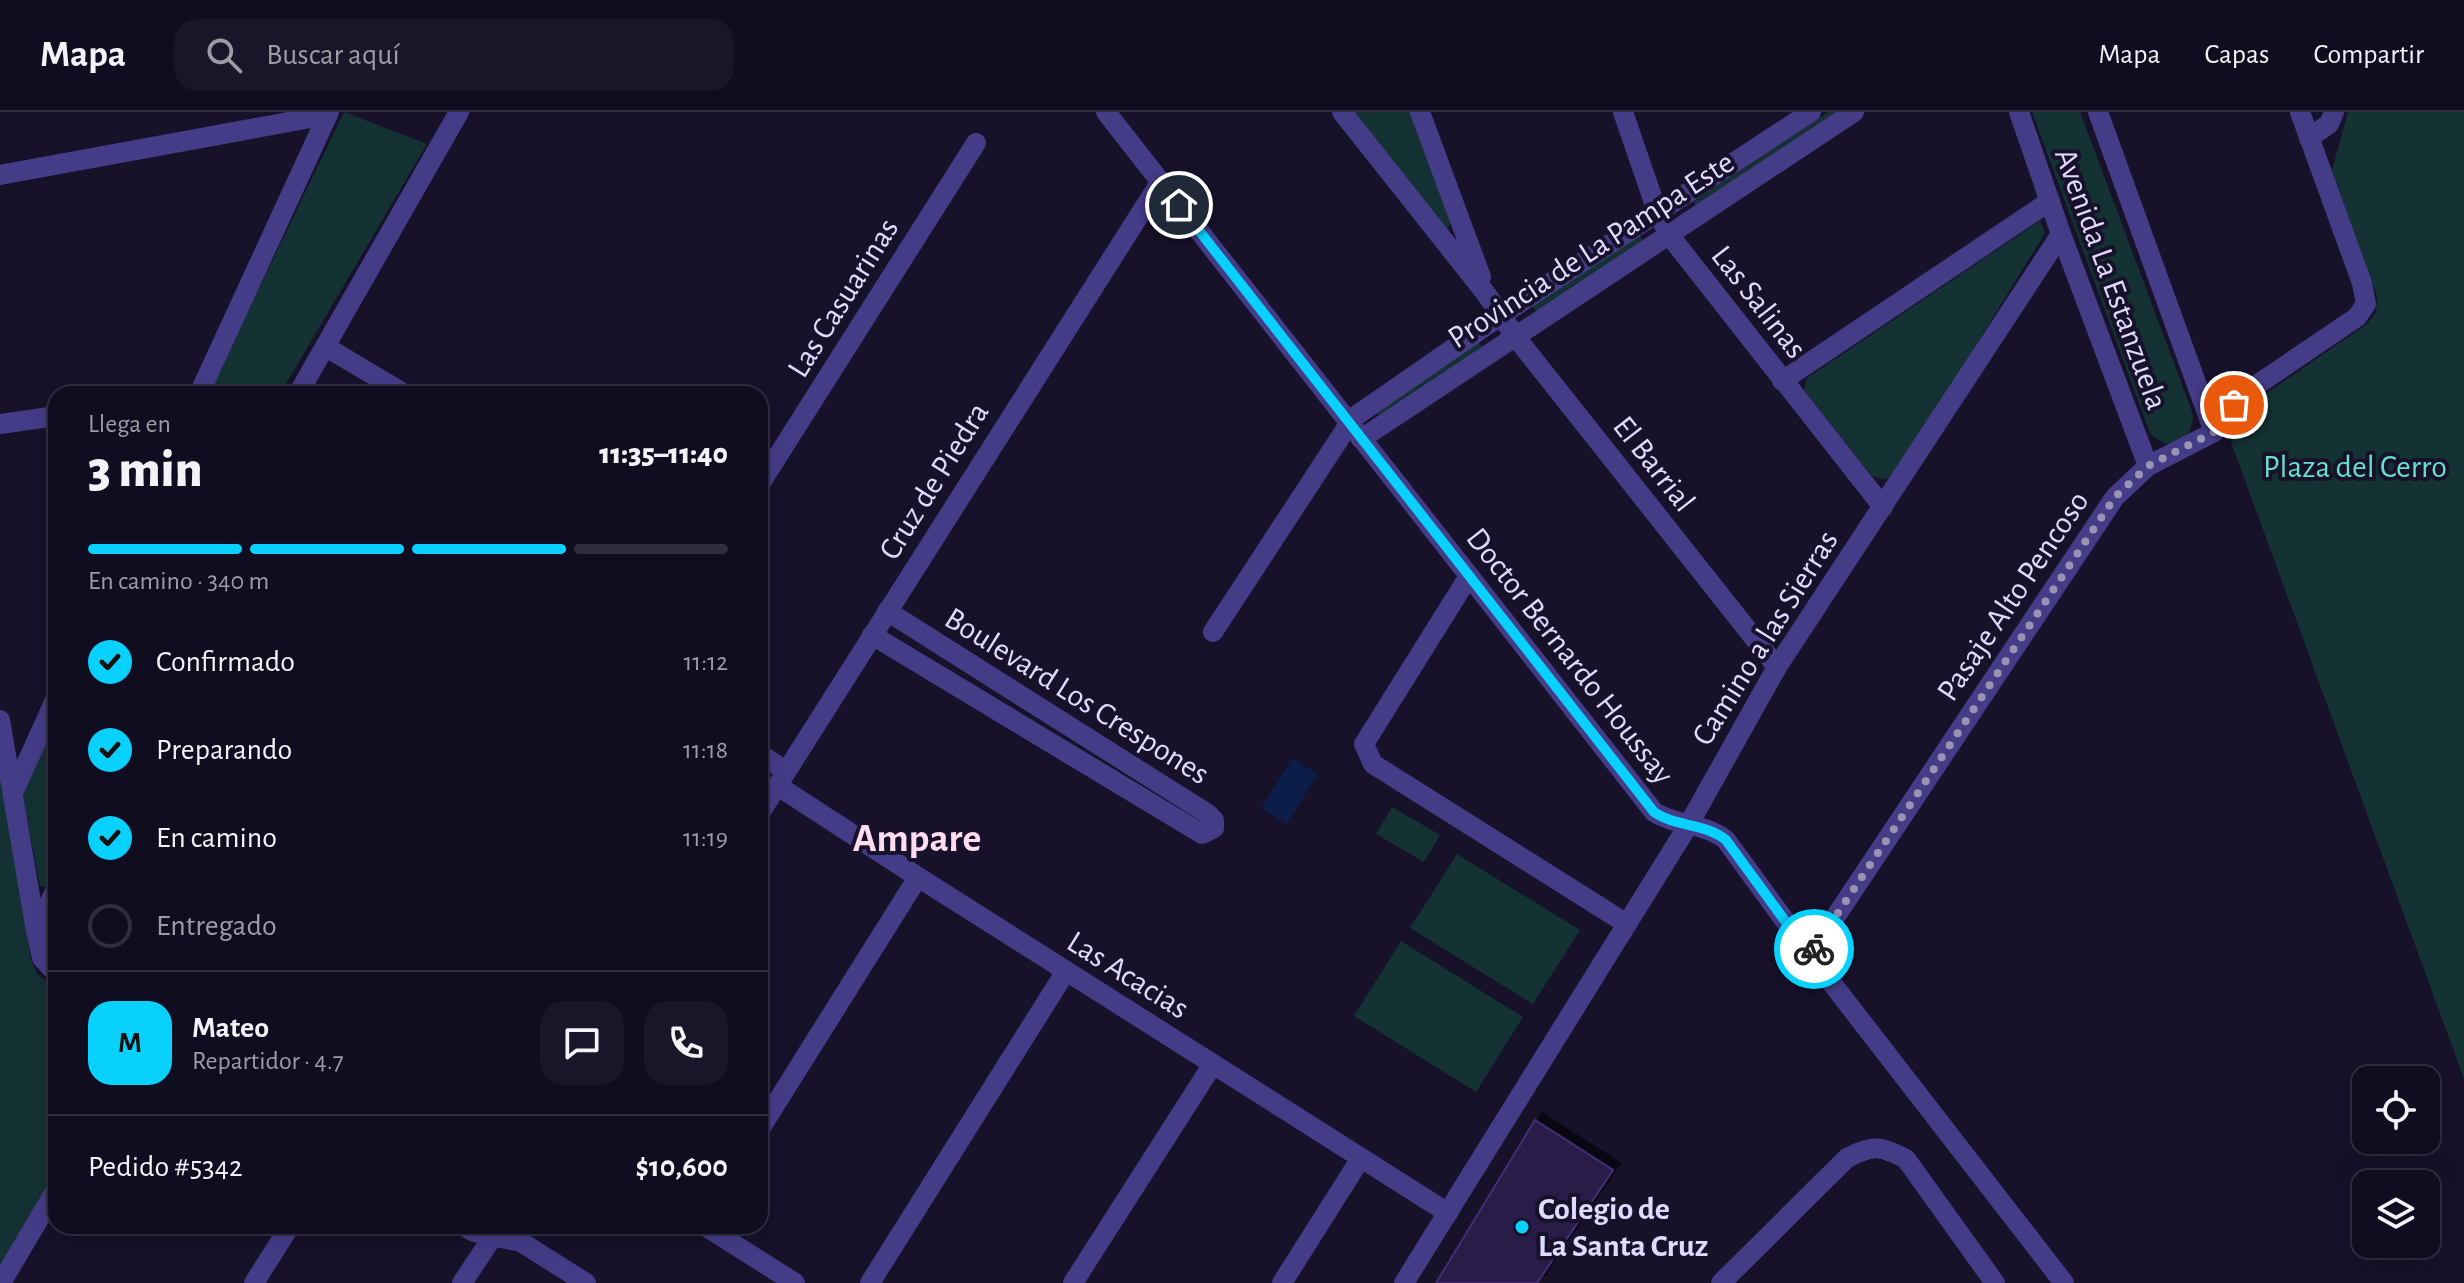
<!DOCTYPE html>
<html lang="es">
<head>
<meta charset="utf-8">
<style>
  body { margin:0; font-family:"Alegreya Sans",sans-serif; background:#1a1629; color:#f1f3f6; height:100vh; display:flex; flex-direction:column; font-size:30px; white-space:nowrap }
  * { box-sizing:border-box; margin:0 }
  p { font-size:26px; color:#9c9ca5 }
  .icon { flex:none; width:44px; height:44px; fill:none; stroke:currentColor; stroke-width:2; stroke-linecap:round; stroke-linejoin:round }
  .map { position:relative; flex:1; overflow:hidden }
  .sheet { position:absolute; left:48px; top:274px; width:720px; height:848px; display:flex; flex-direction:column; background:#110d20; border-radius:24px; box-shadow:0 8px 32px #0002,0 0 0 2px #302d3e }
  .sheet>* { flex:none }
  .controls { position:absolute; left:2352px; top:954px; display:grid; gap:16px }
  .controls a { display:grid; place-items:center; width:88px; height:88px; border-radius:16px; background:#110d20; box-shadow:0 8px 32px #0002,0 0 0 2px #302d3e; font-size:40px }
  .pin { position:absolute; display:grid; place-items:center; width:68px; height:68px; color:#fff; margin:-34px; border:4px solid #fff; border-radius:50%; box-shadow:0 2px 8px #0007 }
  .courier { position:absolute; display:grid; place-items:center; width:80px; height:80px; margin:-40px; border:6px solid #08d1fd; border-radius:50%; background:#fff; color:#222; box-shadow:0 2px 10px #0007 }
  .head em { font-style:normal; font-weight:800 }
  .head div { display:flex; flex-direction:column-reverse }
  .head { display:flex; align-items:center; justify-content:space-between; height:136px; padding:0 40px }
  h1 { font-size:52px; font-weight:800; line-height:60px }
  .bar { display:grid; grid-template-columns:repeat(4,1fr); gap:12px 8px; align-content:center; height:96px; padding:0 40px }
  .bar i { height:10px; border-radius:6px; background:#302d3e }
  .bar .on { background:#08d1fd }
  .bar p { grid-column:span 4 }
  .line { display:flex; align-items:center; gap:20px; padding:0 40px; border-top:2px solid #302d3e }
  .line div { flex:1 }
  .round { display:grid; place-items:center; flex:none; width:84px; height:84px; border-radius:24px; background:#1a1629 }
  ol { padding:0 40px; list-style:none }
  li { display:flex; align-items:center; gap:24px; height:88px }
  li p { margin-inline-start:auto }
  li .icon { padding:8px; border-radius:50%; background:#08d1fd; color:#111; stroke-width:4 }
  li:last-child { color:#9c9ca5 }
  li i { width:44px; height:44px; border:4px solid #302d3e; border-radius:50% }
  header { display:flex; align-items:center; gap:48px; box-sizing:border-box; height:112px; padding:0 40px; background:#110d20; border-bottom:2px solid #302d3e }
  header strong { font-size:38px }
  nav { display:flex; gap:44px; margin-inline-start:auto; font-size:28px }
  .search { width:560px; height:72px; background:#1a1629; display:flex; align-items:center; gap:20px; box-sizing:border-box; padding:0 28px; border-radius:24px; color:#9c9ca5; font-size:30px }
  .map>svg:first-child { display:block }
  .green { fill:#143234 }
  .water { fill:#0b1d48 }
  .building { fill:#2a1d4a; stroke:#432f76; stroke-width:2; filter:url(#shadow) }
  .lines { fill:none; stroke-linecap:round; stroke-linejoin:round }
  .minor { stroke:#453c88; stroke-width:20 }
  .done { stroke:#9a94b4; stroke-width:8; stroke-dasharray:0 14.4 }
  .route { stroke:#08d1fd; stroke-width:10 }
  .poi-dot { fill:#08d1fd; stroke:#17112a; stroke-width:3 }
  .labels { text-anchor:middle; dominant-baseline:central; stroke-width:8; stroke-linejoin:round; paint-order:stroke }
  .street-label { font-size:32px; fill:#e1daff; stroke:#17112a }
  .park-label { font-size:32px; fill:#65e0cb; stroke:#17112a }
  .poi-label { font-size:32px; font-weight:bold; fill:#e1daff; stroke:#17112a; text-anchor:start }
  .district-label { font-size:40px; font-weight:bold; fill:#ffdcef; stroke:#17112a }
</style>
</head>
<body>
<header>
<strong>Mapa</strong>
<div class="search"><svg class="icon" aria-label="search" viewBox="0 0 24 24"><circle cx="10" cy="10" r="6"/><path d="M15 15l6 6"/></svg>Buscar aquí</div>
<nav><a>Mapa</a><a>Capas</a><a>Compartir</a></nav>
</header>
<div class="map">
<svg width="2464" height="1171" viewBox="0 0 2464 1171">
  <defs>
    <filter id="shadow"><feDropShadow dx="7" dy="-7" stdDeviation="0" flood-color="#0009"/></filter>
  </defs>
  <rect width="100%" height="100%" fill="#17112a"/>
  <g class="green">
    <polygon points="344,0 427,32 280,282 208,282"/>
    <polygon points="1351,0 1411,0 1451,111 1447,118"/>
    <polygon points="1828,0 1840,0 1697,95 1693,90"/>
    <path d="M2032,0h48l113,302c-1,29 -21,41 -43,19z"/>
    <polygon points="2348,0 2464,0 2464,967 2231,330 2231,313 2239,300 2367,212 2376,200 2377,184 2332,58"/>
    <polygon points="2040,109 2045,121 1898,360 1886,368 1872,364 1804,278 1807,266"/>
    <polygon points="1640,124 1643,130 1536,200 1532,194"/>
    <polygon points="1479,230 1482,235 1379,304 1375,299"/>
    <polygon points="56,608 56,768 48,776 40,774 22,680"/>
    <polygon points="0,657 31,848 37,862 56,876 56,1062 0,1156"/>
    <polygon points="1392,695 1440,723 1424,750 1376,722"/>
    <polygon points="1457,742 1580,818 1533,892 1410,816"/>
    <polygon points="1401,829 1523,905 1476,980 1354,904"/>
  </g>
  <polygon class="water" points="1292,646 1318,662 1287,712 1261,696"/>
  <polygon class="building" points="1535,1008 1613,1058 1537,1171 1436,1171"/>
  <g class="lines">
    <g class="minor">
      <path d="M1106,0l548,700c22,14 51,11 72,28l84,115 254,328"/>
      <polyline points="1342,0 1487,183 1515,224 1777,555"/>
      <polyline points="1420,0 1481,165"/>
      <polyline points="1623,0 1658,102 1670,124 1883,395"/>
      <polyline points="2019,0 2061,122 2148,354"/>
      <polyline points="2098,0 2214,320"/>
      <polyline points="2309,26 2329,12 2334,0"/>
      <polyline points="0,63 327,3"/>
      <polyline points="326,235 405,282"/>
      <polyline points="1782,269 2050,89"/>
      <polyline points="199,282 329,0"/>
      <polyline points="298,282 459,0"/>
      <polyline points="1347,310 1500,204 1811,0"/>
      <polyline points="0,312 56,304"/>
      <polyline points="1361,327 1854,0"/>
      <polyline points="760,372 976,31"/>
      <polyline points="1469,464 1364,632 1373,652 1627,812"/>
      <polyline points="1213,520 1349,312"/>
      <polyline points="872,523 1202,722 1214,716 1214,708 1208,702 887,499"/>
      <polyline points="0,608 36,819 42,846 56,861"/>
      <polyline points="760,642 786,659"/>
      <polyline points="778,674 918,765 1448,1101"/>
      <polyline points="13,681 56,586"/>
      <polyline points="760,701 1161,69"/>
      <polyline points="36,819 56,777"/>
      <polyline points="1810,843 2115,385 2148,354 2214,320 2224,310 2242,283 2357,205 2366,192 2362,171 2300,0"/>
      <polyline points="760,1017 918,765"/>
      <polyline points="463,1114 474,1120 521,1130 586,1171"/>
      <polyline points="705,1114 795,1171"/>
      <polyline points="1,1171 56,1078"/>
      <polyline points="254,1171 290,1114"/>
      <polyline points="462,1171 500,1114"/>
      <polyline points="870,1171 1066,859"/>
      <polyline points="1073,1171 1213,952"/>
      <polyline points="1282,1171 1361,1046"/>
      <polyline points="1404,1171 1689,712 1777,555 2061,122"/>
      <path d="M1721,1171l126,-125c26,-13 33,-13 59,1l89,124"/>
    </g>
  </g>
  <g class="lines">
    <polyline class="done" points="1814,837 2115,385 2148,354 2214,320 2224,310 2234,293"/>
    <path class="route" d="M1179,93l475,607c21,15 51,11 72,28l84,115 4,-6"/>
  </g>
  <circle class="poi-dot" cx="1522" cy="1115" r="8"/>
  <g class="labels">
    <g class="street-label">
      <text transform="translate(1591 138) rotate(-33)">Provincia de La Pampa Este</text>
      <text transform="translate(2111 167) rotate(70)">Avenida La Estanzuela</text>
      <text transform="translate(843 186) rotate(-58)">Las Casuarinas</text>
      <text transform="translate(1759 190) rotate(52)">Las Salinas</text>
      <text transform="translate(1654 352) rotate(52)">El Barrial</text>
      <text transform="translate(934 369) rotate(-58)">Cruz de Piedra</text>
      <text transform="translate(2013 484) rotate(-56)">Pasaje Alto Pencoso</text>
      <text transform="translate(1765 526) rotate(-58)">Camino a las Sierras</text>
      <text transform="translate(1570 544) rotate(52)">Doctor Bernardo Houssay</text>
      <text transform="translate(1077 584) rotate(32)">Boulevard Los Crespones</text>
      <text transform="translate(1128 863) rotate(32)">Las Acacias</text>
    </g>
    <g class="park-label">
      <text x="2355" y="355">Plaza del Cerro</text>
    </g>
    <g class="poi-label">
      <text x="1538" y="1097">Colegio de<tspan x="1538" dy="37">La Santa Cruz</tspan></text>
    </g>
    <g class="district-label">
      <text x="917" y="727">Ampare</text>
    </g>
  </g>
</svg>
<div class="controls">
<a><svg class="icon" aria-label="locate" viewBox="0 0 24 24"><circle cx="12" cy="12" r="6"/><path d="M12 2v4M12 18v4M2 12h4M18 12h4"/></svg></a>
<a><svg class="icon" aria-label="layers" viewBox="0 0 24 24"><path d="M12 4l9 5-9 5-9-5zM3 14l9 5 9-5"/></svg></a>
</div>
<div class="pin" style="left:2234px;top:293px;background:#ea580c"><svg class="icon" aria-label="bag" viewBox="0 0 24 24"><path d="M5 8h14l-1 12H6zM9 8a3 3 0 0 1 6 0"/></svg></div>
<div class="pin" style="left:1179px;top:93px;background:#1f2937"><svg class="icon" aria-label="home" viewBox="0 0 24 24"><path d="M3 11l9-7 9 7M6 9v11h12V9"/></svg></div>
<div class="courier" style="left:1814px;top:837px"><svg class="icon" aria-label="bike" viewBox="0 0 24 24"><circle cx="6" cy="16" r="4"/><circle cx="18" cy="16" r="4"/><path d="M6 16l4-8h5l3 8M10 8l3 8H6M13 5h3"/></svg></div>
<section class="sheet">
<div class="head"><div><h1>3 min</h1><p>Llega en</p></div><em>11:35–11:40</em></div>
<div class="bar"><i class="on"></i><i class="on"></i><i class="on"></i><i></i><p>En camino · 340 m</p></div>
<ol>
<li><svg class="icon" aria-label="check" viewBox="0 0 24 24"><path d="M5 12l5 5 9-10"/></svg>Confirmado<p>11:12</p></li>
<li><svg class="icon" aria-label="check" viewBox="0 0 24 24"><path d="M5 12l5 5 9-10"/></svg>Preparando<p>11:18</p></li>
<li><svg class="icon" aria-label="check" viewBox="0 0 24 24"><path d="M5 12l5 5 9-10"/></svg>En camino<p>11:19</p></li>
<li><i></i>Entregado</li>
</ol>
<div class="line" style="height:144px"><b class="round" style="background:#08d1fd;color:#111">M</b><div><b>Mateo</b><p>Repartidor · 4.7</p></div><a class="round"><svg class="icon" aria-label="chat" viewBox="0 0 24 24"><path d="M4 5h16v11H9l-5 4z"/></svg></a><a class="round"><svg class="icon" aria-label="phone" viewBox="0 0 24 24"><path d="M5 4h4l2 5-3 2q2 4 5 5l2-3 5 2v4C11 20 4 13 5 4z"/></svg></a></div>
<div class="line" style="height:104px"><div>Pedido #5342</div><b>$10,600</b></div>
</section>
</div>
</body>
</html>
